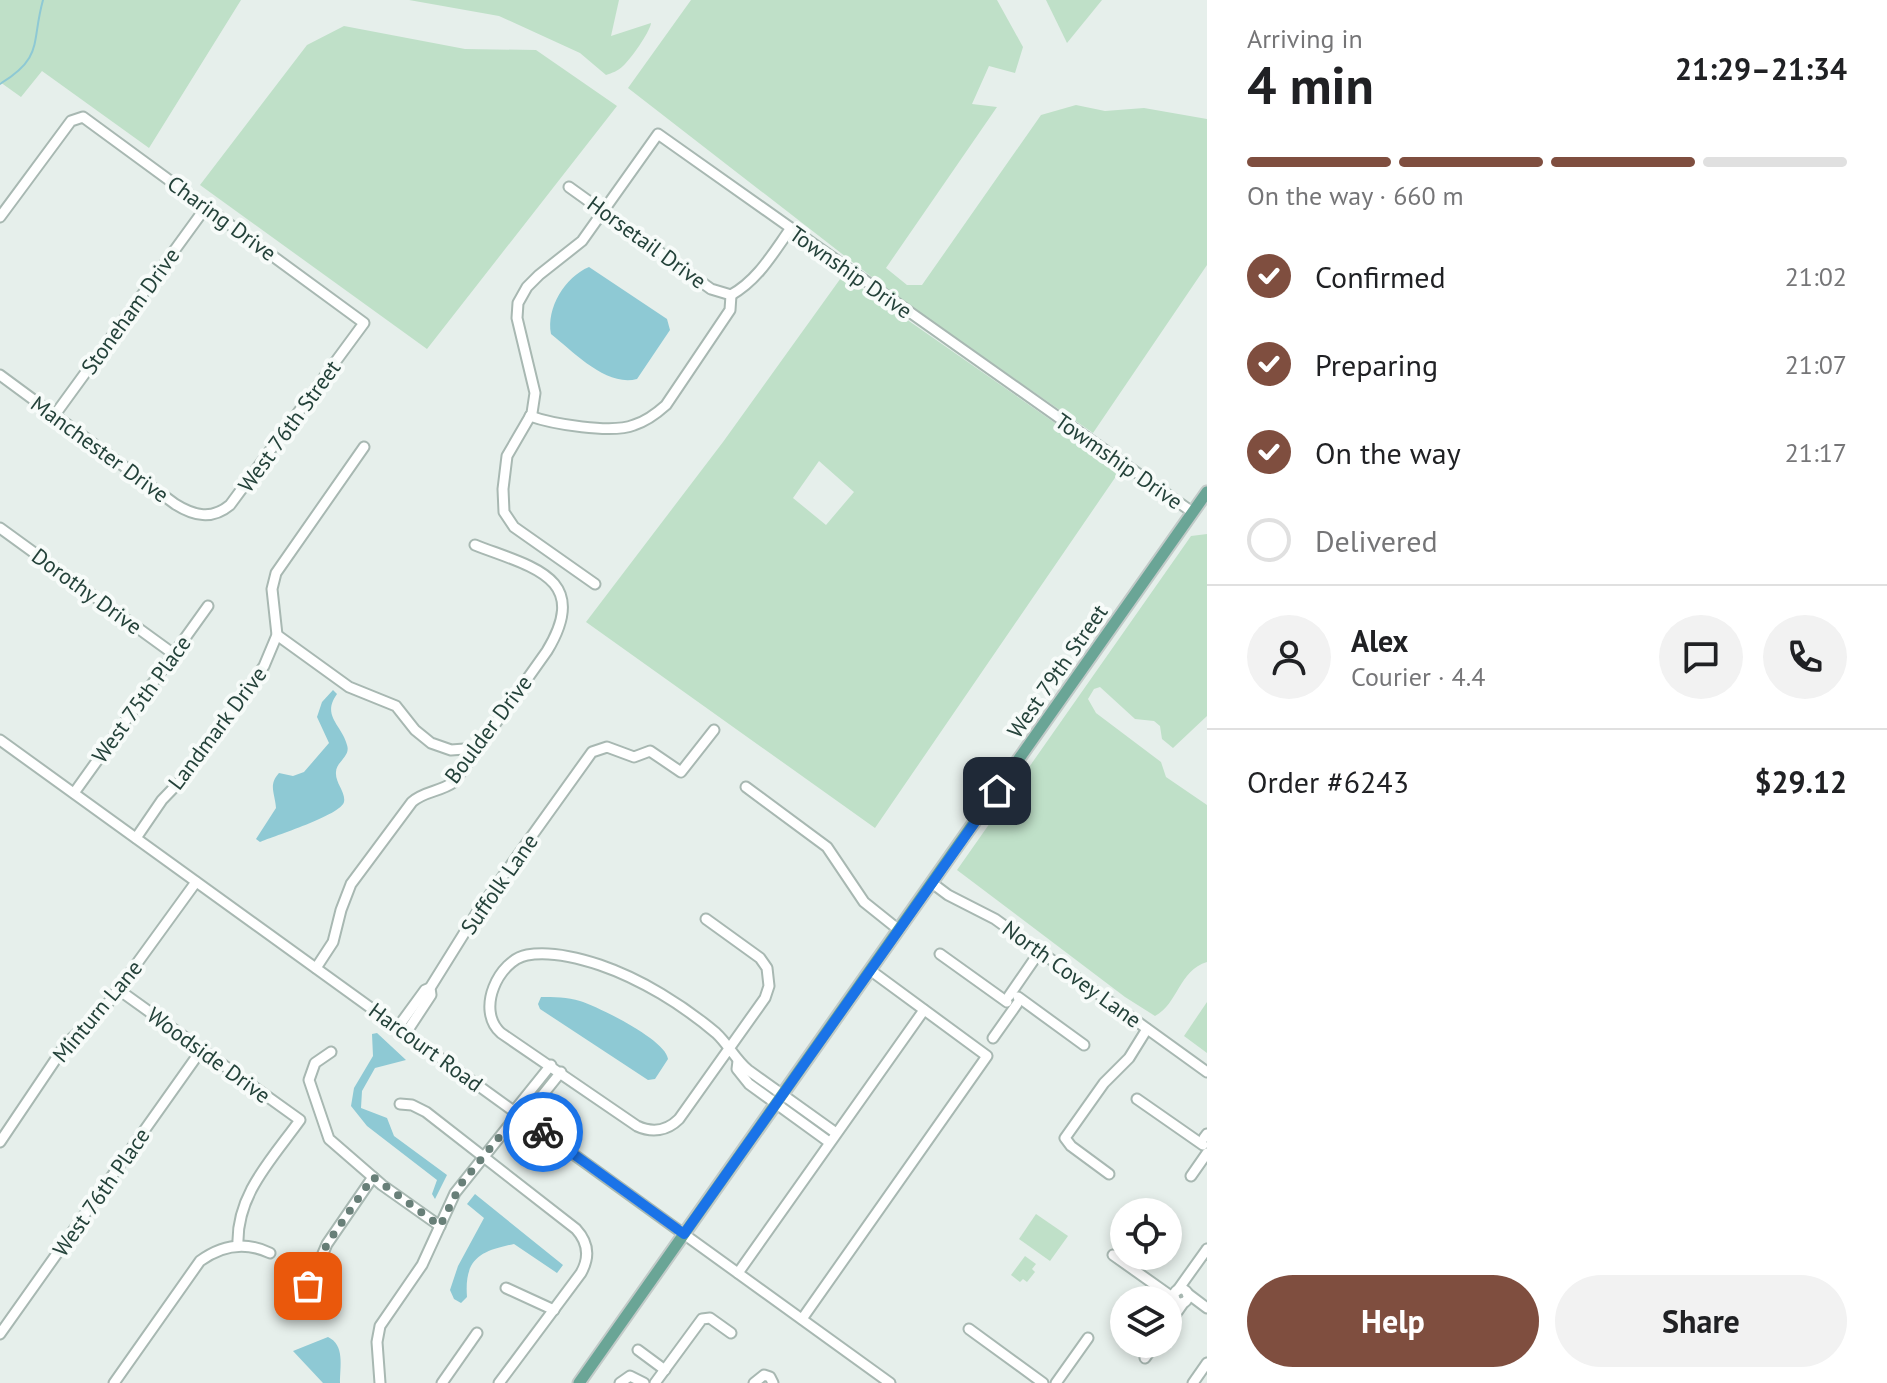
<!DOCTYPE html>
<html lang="en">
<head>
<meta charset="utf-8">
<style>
  body { margin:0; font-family:"PT Sans",sans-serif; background:#f2f2f2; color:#202124; height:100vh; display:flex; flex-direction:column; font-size:30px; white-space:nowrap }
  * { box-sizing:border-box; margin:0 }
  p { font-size:26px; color:#757577 }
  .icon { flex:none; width:44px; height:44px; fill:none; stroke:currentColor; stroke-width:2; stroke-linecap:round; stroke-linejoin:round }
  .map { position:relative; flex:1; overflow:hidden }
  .drawer { display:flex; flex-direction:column; background:#fff; width:680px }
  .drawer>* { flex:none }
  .buttons { position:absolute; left:1110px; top:1198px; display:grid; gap:16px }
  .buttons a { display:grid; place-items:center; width:72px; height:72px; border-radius:50%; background:#fff; box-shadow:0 4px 12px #0003; font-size:40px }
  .pin { position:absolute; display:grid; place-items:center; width:68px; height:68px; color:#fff; margin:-34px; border-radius:16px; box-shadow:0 4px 12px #0006 }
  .courier { position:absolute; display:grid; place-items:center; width:80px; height:80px; margin:-40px; border:6px solid #1a73e8; border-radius:50%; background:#fff; color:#222; box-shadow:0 2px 10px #0007 }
  .headline em { font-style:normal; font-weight:700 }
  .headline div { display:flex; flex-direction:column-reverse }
  .headline { display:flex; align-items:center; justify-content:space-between; height:136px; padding:0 40px }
  h1 { font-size:52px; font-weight:700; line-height:60px }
  .bar { display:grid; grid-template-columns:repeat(4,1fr); gap:12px 8px; align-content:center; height:96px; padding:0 40px }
  .bar i { height:10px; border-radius:6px; background:#e0e0e0 }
  .bar .on { background:#7f4e3f }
  .bar p { grid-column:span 4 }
  .line { display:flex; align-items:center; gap:20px; padding:0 40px; border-top:2px solid #e0e0e0 }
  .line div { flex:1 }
  .round { display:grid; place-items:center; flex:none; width:84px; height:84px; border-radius:42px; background:#f2f2f2 }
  ol { padding:0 40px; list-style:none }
  li { display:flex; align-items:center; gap:24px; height:88px }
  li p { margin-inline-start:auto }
  li .icon { padding:8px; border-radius:50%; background:#7f4e3f; color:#fff; stroke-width:4 }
  li:last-child { color:#757577 }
  li i { width:44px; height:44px; border:4px solid #e0e0e0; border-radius:50% }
  .button { display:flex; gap:16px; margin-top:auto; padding:16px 40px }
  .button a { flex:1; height:92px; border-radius:48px; background:#7f4e3f; color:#fff; font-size:32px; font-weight:700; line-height:92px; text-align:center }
  .button a+a { background:#f2f2f2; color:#202124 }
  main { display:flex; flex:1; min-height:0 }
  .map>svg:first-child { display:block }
  .green { fill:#bfe0c8; fill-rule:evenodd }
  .water { fill:#8ec9d4 }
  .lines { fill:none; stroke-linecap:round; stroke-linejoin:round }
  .stream { stroke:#8ec9d4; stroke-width:2 }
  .minor-casing { stroke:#a8b8b2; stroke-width:13 }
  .major-casing { stroke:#c2cac8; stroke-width:15 }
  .minor { stroke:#fff; stroke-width:9 }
  .major { stroke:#6aa596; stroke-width:11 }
  .done { stroke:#687f78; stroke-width:8; stroke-dasharray:0 14.4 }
  .route { stroke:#1a73e8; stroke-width:10 }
  .labels { text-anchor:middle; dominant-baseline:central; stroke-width:8; stroke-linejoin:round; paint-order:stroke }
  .street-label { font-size:22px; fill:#24423a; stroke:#f7fbf9 }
</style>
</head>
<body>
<main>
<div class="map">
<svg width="1207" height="1383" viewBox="0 0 1207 1383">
  <rect width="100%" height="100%" fill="#e6efeb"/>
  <g class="green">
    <polygon points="0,0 241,0 149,148 42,71 21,97 0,82"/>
    <path d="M409,0h210l-8,36 40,-13c-1,9 -21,37 -28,43 -5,5 -11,7 -17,9l-26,-22 -81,-37z"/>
    <polygon points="691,0 997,0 1023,47 1015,73 989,66 972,104 997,107 886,268 907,285 922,285 1041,115 1076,105 1105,111 1144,108 1207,119 1207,265 1093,433 908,305 628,88"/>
    <polygon points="1046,0 1102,0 1067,43"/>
    <polygon points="344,26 465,49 536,50 617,106 427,349 200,185 307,45"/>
    <path d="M843,275l278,194 -246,359 -289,-206 137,-180zM819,461l35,31 -28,33 -33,-27z"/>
    <path d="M1207,534v182l-34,32 -11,-9 -2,-13 -6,-5 -19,-2 -35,-32 -6,2 -6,10 8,14 65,49 5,15 41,28v157c-28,8 -29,42 -52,54l-30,-19 -168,-127 234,-334z"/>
    <polygon points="1207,1002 1207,1053 1184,1036"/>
    <polygon points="1036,1214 1068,1236 1050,1261 1019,1239"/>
    <polygon points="1025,1256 1036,1264 1032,1269 1035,1272 1027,1282 1023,1279 1020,1282 1011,1275"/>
  </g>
  <g class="water">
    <path d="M589,267l78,52 3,11 -33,49c-31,8 -63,-27 -86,-45 -5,-26 14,-57 38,-67z"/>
    <path d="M333,690l4,4c-16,22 5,31 10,51 4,11 -11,17 -11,27 -1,11 10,20 8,30 -3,13 -70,34 -84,40l-4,-3 20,-31c-1,-15 -8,-23 3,-35l14,3 11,-4 25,-29 -12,-26 5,-15z"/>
    <path d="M541,997c12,0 27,0 39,4 19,6 86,39 88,58l-13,20 -7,1 -108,-71 -2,-5z"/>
    <polygon points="377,1033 406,1060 375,1068 362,1091 361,1108 387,1118 394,1136 447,1175 435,1199 432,1194 437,1180 367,1126 351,1106 354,1088 373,1056 372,1034"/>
    <path d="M475,1194l88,71 -6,8 -43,-29c-33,7 -50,14 -47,53l-6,6 -7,-4 -4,-9 8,-24 26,-48 -17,-14z"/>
    <path d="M328,1337c17,8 12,29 12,46h-17l-30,-32z"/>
  </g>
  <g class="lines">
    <path class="stream" d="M0,84c44,-27 31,-41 43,-84"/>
    <defs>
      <g id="minor">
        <path d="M569,187l142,102 20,6c27,-15 42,-42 60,-67"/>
        <path d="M0,217l71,-96 12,-4 281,206 -134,182c-18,15 -36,11 -55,-1l-175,-129"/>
        <polyline points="54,416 206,207"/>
        <path d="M530,416c22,8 82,18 104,9 13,-4 22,-11 32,-20l64,-95 1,-15"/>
        <polyline points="0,528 175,655"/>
        <polyline points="595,584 514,527 504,512 503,489 507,456 532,413 535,393 517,318 518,303 527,287 539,275 582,241 658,134 1188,509 1194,511"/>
        <polyline points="277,635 349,687 396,706 415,730 431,743 451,750 478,748"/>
        <polyline points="0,740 890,1383"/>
        <polyline points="746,787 827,847 864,902 899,930"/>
        <polyline points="74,793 208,606"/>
        <polyline points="136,838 162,800 187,774 264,666 277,635 272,589 276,573 364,447"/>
        <polyline points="932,883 948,895 995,919 1207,1072"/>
        <path d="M706,919l54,39 7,10 2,18 -4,12 -86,121c-12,12 -27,14 -42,7l-136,-93c-26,-23 -2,-73 26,-78 22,-4 52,3 73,10 41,14 83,40 116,68 12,11 19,26 32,37l88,63"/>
        <polyline points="940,954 1007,1002"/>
        <path d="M316,968l17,-26 8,-32 10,-26 61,-82c12,-11 28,-10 42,-20l93,-131c45,-74 -16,-84 -72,-106"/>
        <path d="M119,990l181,130c-28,39 -64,75 -62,125"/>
        <polyline points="1009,996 1040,951"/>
        <polyline points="1018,997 1084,1045"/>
        <polyline points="398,1027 425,990 430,988"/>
        <polyline points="406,1033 431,995 430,988 478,911 592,752 607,747 634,757 650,751 681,772 714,730"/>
        <polyline points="993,1038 1017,1004"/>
        <polyline points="331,1052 315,1063 309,1080 329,1139 382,1185 440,1226"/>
        <polyline points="738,1061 737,1069 749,1084 829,1142"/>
        <polyline points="1137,1099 1203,1145"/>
        <path d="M400,1104l12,1 14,7 150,117c12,13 14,28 5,44l-82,110"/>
        <polyline points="514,1111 551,1065"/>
        <polyline points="524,1118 561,1072"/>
        <polyline points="1204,1138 1207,1134"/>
        <polyline points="0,1142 66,1044 106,1006 196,882"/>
        <polyline points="1109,1174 1071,1146 1065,1138 1104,1083 1129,1058 1147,1029"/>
        <polyline points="1191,1176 1207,1153"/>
        <polyline points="1113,1255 1175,1299"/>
        <polyline points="738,1273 924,1010"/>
        <polyline points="506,1288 554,1310"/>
        <circle cx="1181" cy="1296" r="7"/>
        <polyline points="1177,1291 1207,1249"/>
        <polyline points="1187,1293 1207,1308"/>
        <polyline points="301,1305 327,1244 373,1177"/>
        <polyline points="802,1319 987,1056 870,970"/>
        <polyline points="1168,1325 1184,1302"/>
        <polyline points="969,1329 1043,1383"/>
        <polyline points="0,1334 202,1049"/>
        <polyline points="638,1350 665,1370"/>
        <polyline points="1145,1358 1155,1344"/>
        <path d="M114,1383l86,-122c22,-16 45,-20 70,-8"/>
        <polyline points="380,1383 377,1342 380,1326 422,1265 455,1193 518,1114"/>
        <polyline points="442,1383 477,1333"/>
        <polyline points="620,1383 630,1376 644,1383"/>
        <polyline points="655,1383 702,1319 710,1318 731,1333"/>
        <polyline points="754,1383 764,1375 770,1377 773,1383"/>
        <polyline points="1056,1383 1088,1338"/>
        <polyline points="1193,1383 1207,1363"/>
      </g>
      <polyline id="major" points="579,1383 1207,492"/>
    </defs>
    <use href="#minor" class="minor-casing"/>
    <use href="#major" class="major-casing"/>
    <use href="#minor" class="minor"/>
    <use href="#major" class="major"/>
  </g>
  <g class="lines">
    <polyline class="done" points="308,1286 327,1244 373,1177 440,1226 461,1184 518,1114 543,1132"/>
    <polyline class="route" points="543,1132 684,1234 997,791"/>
  </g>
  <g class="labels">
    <g class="street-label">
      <text transform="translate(222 218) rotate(36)">Charing Drive</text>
      <text transform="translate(647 242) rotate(36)">Horsetail Drive</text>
      <text transform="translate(851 272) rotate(35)">Township Drive</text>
      <text transform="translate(130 311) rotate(-54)">Stoneham Drive</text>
      <text transform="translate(289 426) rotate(-54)">West 76th Street</text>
      <text transform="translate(100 449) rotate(36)">Manchester Drive</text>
      <text transform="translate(1119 461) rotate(35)">Towmship Drive</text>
      <text transform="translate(87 591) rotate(36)">Dorothy Drive</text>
      <text transform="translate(1057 671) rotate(-55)">West 79th Street</text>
      <text transform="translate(141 699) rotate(-54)">West 75th Place</text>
      <text transform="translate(217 728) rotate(-53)">Landmark Drive</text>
      <text transform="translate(488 729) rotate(-53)">Boulder Drive</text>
      <text transform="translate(499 884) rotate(-55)">Suffolk Lane</text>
      <text transform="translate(1072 974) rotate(36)">North Covey Lane</text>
      <text transform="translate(97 1011) rotate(-50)">Minturn Lane</text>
      <text transform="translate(426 1047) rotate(36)">Harcourt Road</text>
      <text transform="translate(209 1055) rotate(36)">Woodside Drive</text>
      <text transform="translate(101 1192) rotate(-55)">West 76th Place</text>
    </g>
  </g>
</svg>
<div class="buttons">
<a><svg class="icon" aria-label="locate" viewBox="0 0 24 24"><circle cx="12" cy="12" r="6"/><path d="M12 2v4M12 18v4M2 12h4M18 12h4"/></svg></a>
<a><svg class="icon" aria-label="layers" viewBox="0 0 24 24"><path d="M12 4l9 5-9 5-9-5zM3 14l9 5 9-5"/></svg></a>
</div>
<div class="pin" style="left:308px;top:1286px;background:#ea580c"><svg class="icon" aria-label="bag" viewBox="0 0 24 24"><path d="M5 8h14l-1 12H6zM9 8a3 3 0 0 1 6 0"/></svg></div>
<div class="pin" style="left:997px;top:791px;background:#1f2937"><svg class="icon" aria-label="home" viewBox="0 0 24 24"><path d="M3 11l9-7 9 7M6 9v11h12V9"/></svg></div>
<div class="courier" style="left:543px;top:1132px"><svg class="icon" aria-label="bike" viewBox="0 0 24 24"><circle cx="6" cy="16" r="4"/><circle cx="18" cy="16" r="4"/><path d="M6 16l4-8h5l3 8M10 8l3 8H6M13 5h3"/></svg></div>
</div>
<section class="drawer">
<div class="headline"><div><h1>4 min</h1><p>Arriving in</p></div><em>21:29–21:34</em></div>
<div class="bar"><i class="on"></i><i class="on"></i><i class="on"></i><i></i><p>On the way · 660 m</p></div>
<ol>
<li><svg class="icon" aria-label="check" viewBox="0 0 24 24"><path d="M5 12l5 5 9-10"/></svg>Confirmed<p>21:02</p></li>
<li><svg class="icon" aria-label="check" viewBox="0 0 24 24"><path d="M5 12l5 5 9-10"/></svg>Preparing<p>21:07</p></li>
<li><svg class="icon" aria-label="check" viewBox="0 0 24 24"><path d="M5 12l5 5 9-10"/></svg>On the way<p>21:17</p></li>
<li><i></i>Delivered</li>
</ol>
<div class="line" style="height:144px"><a class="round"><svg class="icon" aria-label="person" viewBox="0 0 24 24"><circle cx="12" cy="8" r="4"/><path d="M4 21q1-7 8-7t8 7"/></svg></a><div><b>Alex</b><p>Courier · 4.4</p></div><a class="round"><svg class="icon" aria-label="chat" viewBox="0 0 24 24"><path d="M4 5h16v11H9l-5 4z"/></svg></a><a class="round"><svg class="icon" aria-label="phone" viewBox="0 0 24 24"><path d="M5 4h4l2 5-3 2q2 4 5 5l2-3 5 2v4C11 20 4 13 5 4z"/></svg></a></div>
<div class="line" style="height:104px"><div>Order #6243</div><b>$29.12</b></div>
<div class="button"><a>Help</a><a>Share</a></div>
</section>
</main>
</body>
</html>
